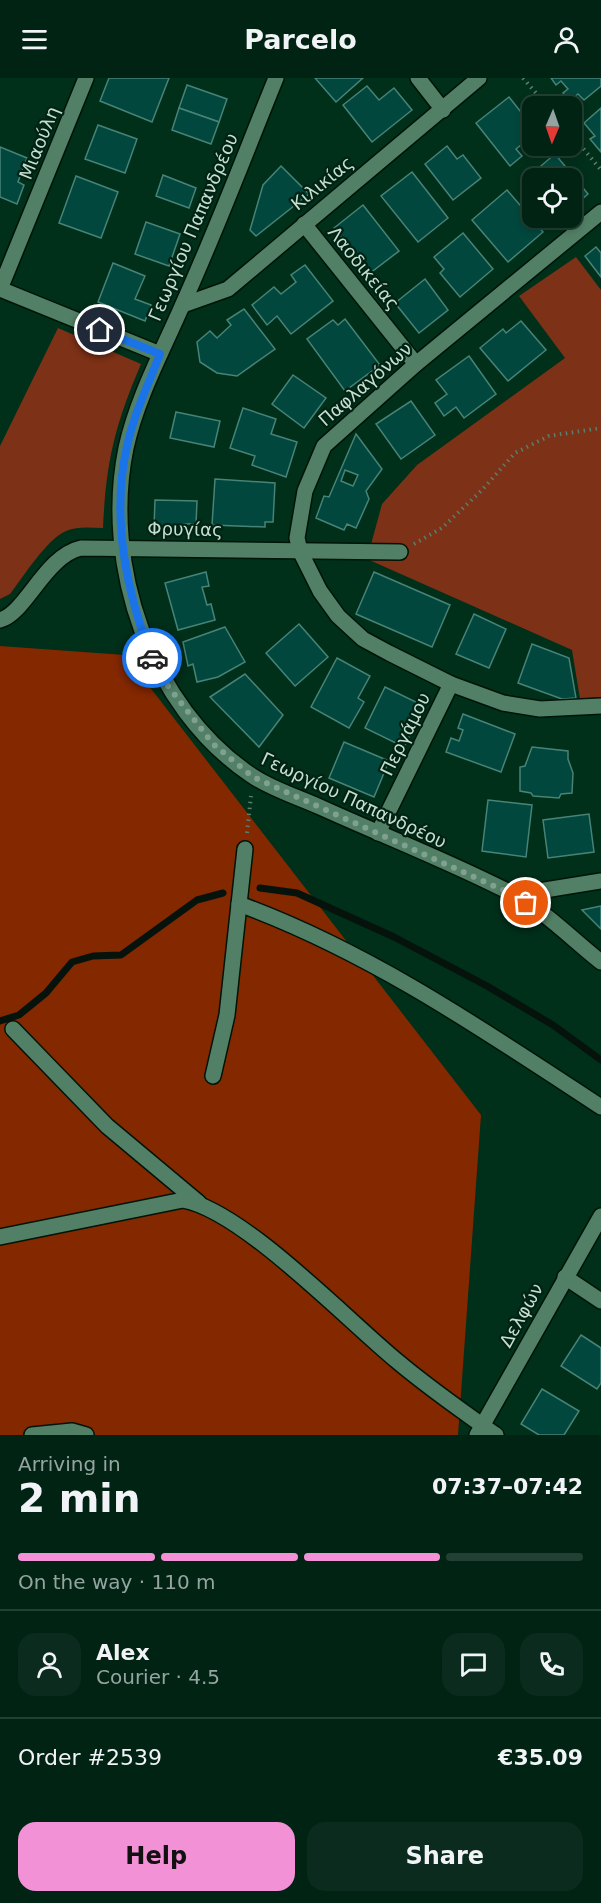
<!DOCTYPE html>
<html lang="en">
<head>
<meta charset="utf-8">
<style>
  body { margin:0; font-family:"DejaVu Sans",sans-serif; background:#0a2b1d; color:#f1f3f6; height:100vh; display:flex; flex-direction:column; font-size:22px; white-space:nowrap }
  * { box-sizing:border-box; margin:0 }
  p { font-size:20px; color:#95a4a0 }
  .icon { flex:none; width:33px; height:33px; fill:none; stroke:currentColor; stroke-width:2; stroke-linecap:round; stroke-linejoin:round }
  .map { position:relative; height:1357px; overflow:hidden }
  .side { display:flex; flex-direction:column; background:#002314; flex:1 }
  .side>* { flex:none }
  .needle { width:39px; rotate:182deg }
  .tools { position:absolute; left:522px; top:18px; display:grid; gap:12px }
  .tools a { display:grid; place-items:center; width:60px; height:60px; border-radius:12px; background:#002314; box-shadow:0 3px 9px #0003,0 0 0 2px #224034; font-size:30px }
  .pin { position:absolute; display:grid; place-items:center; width:51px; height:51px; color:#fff; margin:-26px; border:3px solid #fff; border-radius:50%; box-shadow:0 2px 6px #0007 }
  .courier { position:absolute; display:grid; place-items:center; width:60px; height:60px; margin:-30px; border:4px solid #1a73e8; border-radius:50%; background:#fff; color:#222; box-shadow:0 2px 8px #0007 }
  .headline em { font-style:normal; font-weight:700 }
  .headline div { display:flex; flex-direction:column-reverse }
  .headline { display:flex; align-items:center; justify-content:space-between; height:102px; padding:0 18px }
  h1 { font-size:39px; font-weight:700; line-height:45px }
  .bar { display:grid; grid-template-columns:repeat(4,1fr); gap:9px 6px; align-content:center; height:72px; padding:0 18px }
  .bar i { height:8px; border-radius:4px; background:#224034 }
  .bar .active { background:#f391d6 }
  .bar p { grid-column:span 4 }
  .line { display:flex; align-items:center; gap:15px; padding:0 18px; border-top:2px solid #224034 }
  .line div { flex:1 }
  .round { display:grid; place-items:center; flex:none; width:63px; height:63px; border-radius:18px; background:#0a2b1d }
  .primary-button { display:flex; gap:12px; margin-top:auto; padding:12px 18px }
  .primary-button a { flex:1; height:69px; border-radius:18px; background:#f391d6; color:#111; font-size:24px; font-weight:700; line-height:69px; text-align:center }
  .primary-button a+a { background:#0a2b1d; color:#f1f3f6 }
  header { display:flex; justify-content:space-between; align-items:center; height:78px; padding:0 18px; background:#002314; font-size:27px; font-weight:700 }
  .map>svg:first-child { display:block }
  .green { fill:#7d3116 }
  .forest { fill:#842800 }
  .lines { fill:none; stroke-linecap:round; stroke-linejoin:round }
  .stream { stroke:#05130c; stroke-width:7 }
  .building { fill:#01473d; stroke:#488377; stroke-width:1.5; fill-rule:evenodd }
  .minor-casing { stroke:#001408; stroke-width:18 }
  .path { stroke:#5a7f6d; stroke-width:4; stroke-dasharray:1.5 4.5; stroke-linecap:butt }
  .minor { stroke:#528066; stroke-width:15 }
  .done { stroke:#81a190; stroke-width:6; stroke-dasharray:0 10.8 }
  .route { stroke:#1a73e8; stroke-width:8 }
  .labels { text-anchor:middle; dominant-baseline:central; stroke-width:4.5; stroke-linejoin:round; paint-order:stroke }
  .street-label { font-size:18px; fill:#c6ded0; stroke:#002313 }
</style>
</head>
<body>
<header><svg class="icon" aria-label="menu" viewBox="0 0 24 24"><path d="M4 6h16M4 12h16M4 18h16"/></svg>Parcelo<svg class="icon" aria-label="person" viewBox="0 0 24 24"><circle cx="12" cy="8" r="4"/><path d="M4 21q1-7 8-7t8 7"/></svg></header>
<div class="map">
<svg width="601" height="1357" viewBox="0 0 601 1357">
  <rect width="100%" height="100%" fill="#002f1a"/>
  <g class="green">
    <polygon points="576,179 601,212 601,619 580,621 572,572 367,481 382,426 417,387 565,280 519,218"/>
    <path d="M58,250l83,36c-26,61 -35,97 -38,164 -12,0 -25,-2 -37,3 -20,9 -42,45 -56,63l-10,5v-153z"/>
  </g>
  <polygon class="forest" points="0,568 125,577 481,1037 458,1357 0,1357"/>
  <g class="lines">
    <g class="stream">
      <polyline points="260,810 297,815 394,859 487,908 553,947 601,982"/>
      <polyline points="0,943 19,937 46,915 72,884 93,878 121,877 197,822 223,815"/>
    </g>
  </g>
  <g class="building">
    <polygon points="109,0 169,0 152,44 100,23"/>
    <polygon points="315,0 363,0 336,24"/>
    <polygon points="551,0 601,0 601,8 584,22 578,16 569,23 563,15 568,11 561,3 556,7"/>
    <polygon points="187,7 227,21 219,44 179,30"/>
    <polygon points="367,8 379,22 394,10 412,32 372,64 343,27"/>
    <polygon points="509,19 532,48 532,58 516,71 522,78 510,88 476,45"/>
    <polygon points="179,30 219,44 211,66 172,52"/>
    <polygon points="601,30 601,74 590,61 595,58 584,45"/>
    <polygon points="98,47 137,61 125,95 85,81"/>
    <polygon points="447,68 457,81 463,77 481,100 453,122 425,86"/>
    <polygon points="0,69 27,80 18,104 24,107 17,126 0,119"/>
    <polygon points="555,76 588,116 572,130 572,100 532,100 532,117 522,104"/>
    <polygon points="281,88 309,116 256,158 250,152 263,107"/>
    <polygon points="412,94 448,140 418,164 381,118"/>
    <polygon points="163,97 196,110 189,130 156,118"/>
    <polygon points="76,98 118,114 101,160 59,145"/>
    <polygon points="507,112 543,154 508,184 472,142"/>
    <polygon points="363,127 399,173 365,199 352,183 357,179 334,150"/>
    <polygon points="146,144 180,156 169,188 135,176"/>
    <polygon points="463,155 493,191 460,219 440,195 444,191 434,179"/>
    <polygon points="596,169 601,175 601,199 585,178"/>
    <polygon points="113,185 145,198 135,221 151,227 145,243 98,224"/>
    <polygon points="305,187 333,223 291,256 277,238 267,247 252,227 274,209 281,216 296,204 291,197"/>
    <polygon points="425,201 448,232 419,255 395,225"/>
    <polygon points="244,231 275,271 237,298 217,295 200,284 197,264 210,253 217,260 231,247 227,242"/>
    <polygon points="345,241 380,287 345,313 307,261 333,242 338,247"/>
    <polygon points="521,243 546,272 508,303 480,270 503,251 506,255"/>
    <polygon points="469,278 496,316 464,340 456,329 444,338 435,325 447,316 436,302"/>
    <polygon points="293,297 326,320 304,350 272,326"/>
    <polygon points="411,323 435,357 401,381 376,346"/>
    <polygon points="243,330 276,341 271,356 297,364 286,399 252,387 255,378 230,370"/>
    <polygon points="176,334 220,343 214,369 170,360"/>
    <path d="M356,356l26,35 -16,22 3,8 -13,29 -9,-4 -3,6 -28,-12 8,-22 5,1zM345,392l13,5 -5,11 -12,-5z"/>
    <polygon points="215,401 275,405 273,444 265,444 265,449 212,447"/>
    <polygon points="155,422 197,423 196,446 184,446 184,450 154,449"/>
    <polygon points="206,494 209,508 202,509 207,527 211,526 215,542 178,552 165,505"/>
    <polygon points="374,494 450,527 432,569 356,536"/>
    <polygon points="474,536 506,551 489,590 456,576"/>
    <polygon points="299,546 328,579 295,608 266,575"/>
    <polygon points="225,549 245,584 218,599 197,604 193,586 188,588 183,564"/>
    <polygon points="532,566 569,580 576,620 562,621 518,605"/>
    <polygon points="337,580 370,598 358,620 364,624 349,650 311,629"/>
    <polygon points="245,596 283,637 259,669 210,619"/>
    <polygon points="385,609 424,628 404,669 365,650"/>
    <polygon points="463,636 515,656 501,694 446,674 451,660 459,663 463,652 458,650"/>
    <polygon points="344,664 389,683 374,719 329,700"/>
    <polygon points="532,669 568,673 568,681 573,695 572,715 561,716 559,720 533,718 531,715 520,713 520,689 525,688"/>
    <polygon points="488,722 532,727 526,779 482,773"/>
    <polygon points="589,736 594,774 548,780 543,742"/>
    <polygon points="601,828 601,851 582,832"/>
    <polygon points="581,1257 601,1270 601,1305 597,1311 561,1288"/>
    <polygon points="542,1311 579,1333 564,1357 539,1357 521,1346"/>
  </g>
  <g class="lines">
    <defs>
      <g id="minor">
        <path d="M276,0c-31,76 -60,153 -94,228 -20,46 -45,92 -56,142 -24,117 24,259 125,327 20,14 47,22 69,32 64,29 131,55 193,87 32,17 60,46 88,68"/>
        <polyline points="418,0 443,32"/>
        <polyline points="601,134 416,286 324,368 305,413 297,460 300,473 320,513 338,538 363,561 389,575 451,606 503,625 540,631 601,628"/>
        <polyline points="304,146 416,286"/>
        <polyline points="0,211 86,0"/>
        <polyline points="0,211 160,276"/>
        <polyline points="183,227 228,211 479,0"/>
        <path d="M0,542c26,-7 45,-64 81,-72l319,4"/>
        <polyline points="378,755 451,606"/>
        <polyline points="514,817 601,803"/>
        <path d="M239,826c131,48 246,127 362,203"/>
        <polyline points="13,951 107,1048 199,1125"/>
        <polyline points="213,998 227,937 245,771"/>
        <path d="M0,1159l183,-37c59,10 164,120 214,161 32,27 65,50 99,74"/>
        <polyline points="565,1199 601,1223"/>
        <polyline points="32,1357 72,1353 86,1357"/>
        <polyline points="477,1357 601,1138"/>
      </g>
    </defs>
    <use href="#minor" class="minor-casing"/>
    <g class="path">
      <polyline points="523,0 547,28"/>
      <polyline points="572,57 601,92"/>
      <polyline points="414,466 442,450 482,412 515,375 549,358 601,350"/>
      <polyline points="247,755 251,718"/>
    </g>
    <use href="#minor" class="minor"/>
  </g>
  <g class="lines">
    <polyline class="done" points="152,580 168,608 213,666 253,699 514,817 526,825"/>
    <path class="route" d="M100,252l60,24c-12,31 -26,60 -33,92 -16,70 -1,146 25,212"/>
  </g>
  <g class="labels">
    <g class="street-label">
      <text transform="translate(39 65) rotate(-68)">Μιαούλη</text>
      <text transform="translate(322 105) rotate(-39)">Κιλικίας</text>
      <text transform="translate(193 149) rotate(-67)">Γεωργίου Παπανδρέου</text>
      <text transform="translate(364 190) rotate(51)">Λαοδικείας</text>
      <text transform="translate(365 306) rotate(-41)">Παφλαγόνων</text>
      <text transform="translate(185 451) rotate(1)">Φρυγίας</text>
      <text transform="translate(405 656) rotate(-64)">Περγάμου</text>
      <text transform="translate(354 722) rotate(25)">Γεωργίου Παπανδρέου</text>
      <text transform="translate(521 1237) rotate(-61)">Δελφών</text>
    </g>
  </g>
</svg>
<div class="tools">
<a><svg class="needle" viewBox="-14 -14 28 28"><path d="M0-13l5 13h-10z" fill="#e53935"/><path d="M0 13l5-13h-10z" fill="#95a4a0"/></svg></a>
<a><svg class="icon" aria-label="locate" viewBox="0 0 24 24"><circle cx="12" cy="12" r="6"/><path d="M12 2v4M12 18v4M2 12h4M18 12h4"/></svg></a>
</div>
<div class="pin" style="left:526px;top:825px;background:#ea580c"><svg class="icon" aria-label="bag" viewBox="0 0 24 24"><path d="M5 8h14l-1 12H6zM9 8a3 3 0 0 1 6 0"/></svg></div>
<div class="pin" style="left:100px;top:252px;background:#1f2937"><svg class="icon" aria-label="home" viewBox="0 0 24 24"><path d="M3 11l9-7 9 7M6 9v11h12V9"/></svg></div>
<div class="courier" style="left:152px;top:580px"><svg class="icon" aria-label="car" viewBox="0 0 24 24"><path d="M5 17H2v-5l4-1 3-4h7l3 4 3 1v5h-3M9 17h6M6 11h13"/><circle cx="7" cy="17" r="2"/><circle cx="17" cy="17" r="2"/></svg></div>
</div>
<section class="side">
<div class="headline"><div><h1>2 min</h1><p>Arriving in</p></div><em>07:37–07:42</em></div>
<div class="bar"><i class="active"></i><i class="active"></i><i class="active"></i><i></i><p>On the way · 110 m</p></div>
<div class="line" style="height:108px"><a class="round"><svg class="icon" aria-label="person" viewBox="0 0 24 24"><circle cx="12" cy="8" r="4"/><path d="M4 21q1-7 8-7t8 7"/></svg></a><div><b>Alex</b><p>Courier · 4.5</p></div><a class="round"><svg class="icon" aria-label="chat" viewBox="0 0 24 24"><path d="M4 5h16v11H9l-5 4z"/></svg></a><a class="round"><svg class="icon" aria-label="phone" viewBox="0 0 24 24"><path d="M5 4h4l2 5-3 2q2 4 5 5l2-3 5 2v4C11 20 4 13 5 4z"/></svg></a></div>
<div class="line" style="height:78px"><div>Order #2539</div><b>€35.09</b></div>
<div class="primary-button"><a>Help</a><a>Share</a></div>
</section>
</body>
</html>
